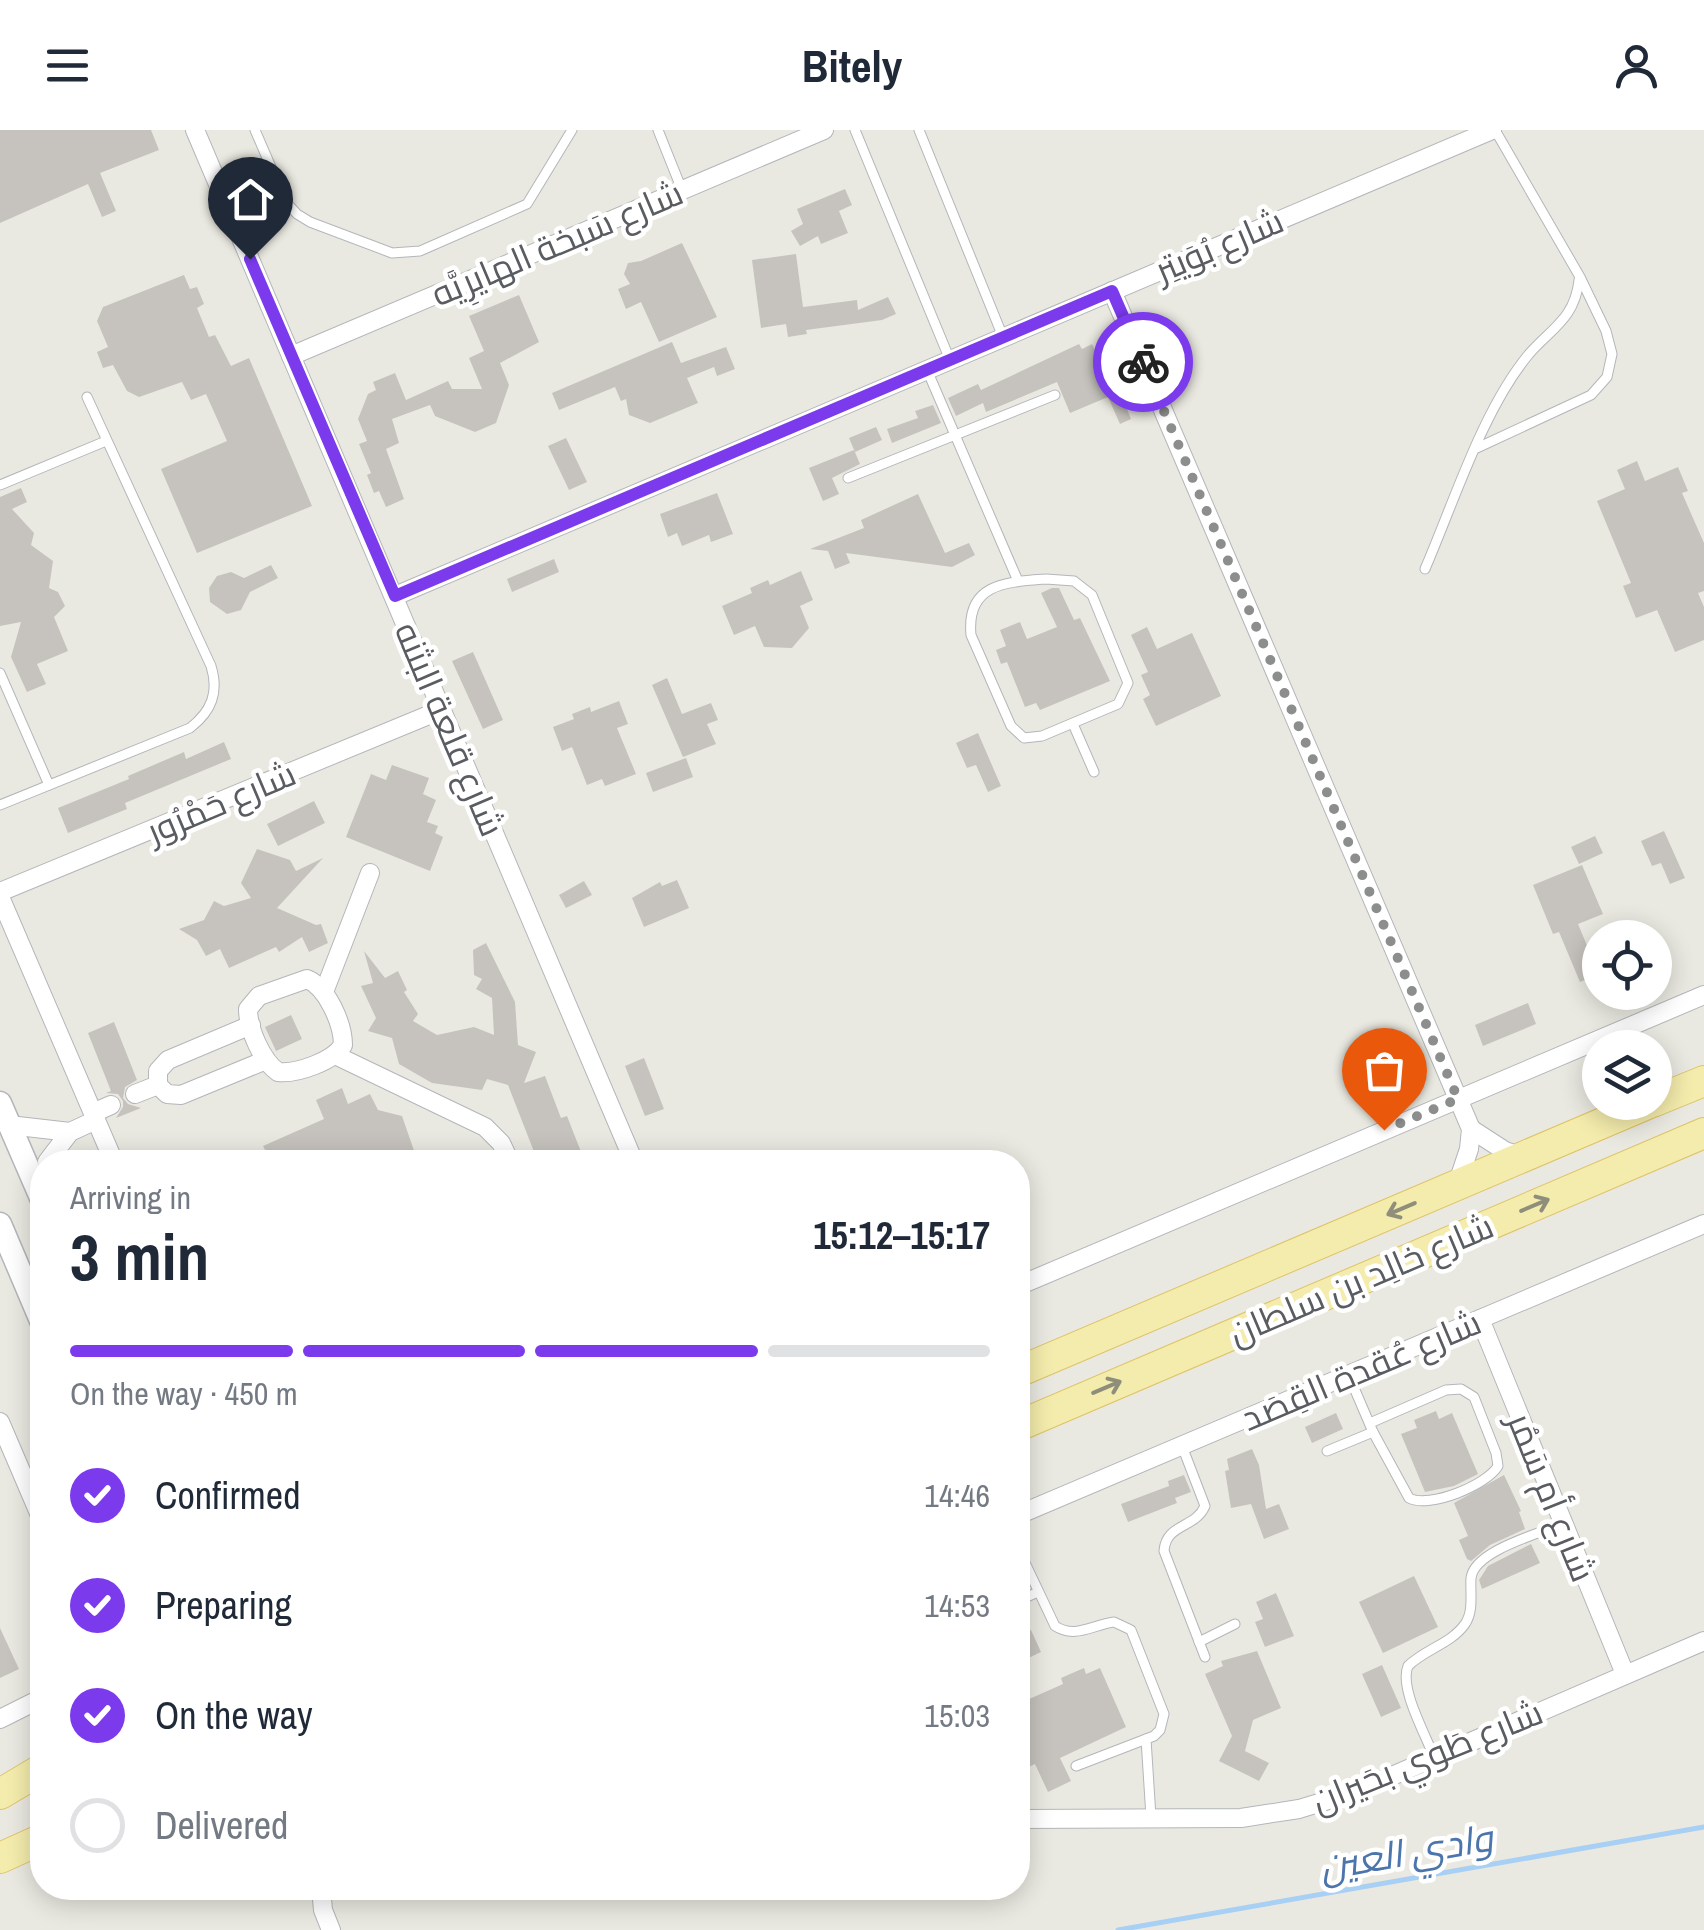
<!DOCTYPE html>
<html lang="en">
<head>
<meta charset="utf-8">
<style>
  body { margin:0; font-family:"Archivo Narrow",Cairo,sans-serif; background:#f6f6f7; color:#1f2937; height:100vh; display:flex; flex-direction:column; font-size:38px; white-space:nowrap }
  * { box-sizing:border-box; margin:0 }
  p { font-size:32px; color:#747a83 }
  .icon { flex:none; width:55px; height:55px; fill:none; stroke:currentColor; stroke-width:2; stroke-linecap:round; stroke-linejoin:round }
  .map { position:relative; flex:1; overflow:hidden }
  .sheet { position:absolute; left:30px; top:1020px; width:1000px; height:750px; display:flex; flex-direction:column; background:#fff; border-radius:40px; box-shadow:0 5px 25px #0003 }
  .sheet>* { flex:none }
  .controls { position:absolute; left:1582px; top:790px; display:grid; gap:20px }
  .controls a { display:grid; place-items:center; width:90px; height:90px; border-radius:50%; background:#fff; box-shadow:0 5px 25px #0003; font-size:50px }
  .pin { position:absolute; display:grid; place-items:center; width:85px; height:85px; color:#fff; margin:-102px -42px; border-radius:50% 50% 50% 0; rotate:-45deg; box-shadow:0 0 10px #0007 }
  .pin .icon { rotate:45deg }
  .courier { position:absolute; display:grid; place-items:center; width:100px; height:100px; margin:-50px; border:8px solid #7c3aed; border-radius:50%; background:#fff; color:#222; box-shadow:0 2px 12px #0007 }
  .head em { font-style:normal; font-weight:700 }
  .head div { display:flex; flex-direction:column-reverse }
  .head { display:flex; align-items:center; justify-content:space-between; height:170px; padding:0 40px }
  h1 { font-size:65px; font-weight:700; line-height:75px }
  .bar { display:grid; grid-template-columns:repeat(4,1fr); gap:15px 10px; align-content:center; height:120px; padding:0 40px }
  .bar i { height:12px; border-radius:8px; background:#e0e1e3 }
  .bar .active { background:#7c3aed }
  .bar p { grid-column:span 4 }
  ol { padding:0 40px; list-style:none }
  li { display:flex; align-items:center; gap:30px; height:110px }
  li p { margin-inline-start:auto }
  li .icon { padding:10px; border-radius:50%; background:#7c3aed; color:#fff; stroke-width:4 }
  li:last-child { color:#747a83 }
  li i { width:55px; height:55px; border:5px solid #e0e1e3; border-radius:50% }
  header { display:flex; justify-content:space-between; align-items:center; height:130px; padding:0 40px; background:#fff; font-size:45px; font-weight:700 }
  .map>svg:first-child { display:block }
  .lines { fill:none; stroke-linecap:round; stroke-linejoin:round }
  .stream { stroke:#a8cff4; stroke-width:5 }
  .building { fill:#c6c3be }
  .service-casing { stroke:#b3b6ba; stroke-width:11 }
  .minor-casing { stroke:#b3b6ba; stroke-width:20 }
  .tertiary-casing { stroke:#b3b6ba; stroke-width:25 }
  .primary-casing { stroke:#dfc265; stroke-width:32 }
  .service { stroke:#fff; stroke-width:9 }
  .minor { stroke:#fff; stroke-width:18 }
  .tertiary { stroke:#fff; stroke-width:22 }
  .primary { stroke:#f4ecac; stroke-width:30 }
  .oneway { stroke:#8f8e7b }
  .done { stroke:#8c8d8d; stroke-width:10; stroke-dasharray:0 18 }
  .route { stroke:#7c3aed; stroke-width:12 }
  .labels { text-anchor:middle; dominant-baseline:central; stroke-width:9; stroke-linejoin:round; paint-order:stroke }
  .street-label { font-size:35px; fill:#595c60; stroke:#fff }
  .water-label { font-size:38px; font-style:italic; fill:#4c76ab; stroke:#fff }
</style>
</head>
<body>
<header><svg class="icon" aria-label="menu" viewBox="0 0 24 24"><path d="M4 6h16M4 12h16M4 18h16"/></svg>Bitely<svg class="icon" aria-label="person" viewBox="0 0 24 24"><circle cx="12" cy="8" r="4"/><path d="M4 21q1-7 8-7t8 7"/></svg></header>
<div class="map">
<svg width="1704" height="1800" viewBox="0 0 1704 1800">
  <rect width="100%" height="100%" fill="#eae9e1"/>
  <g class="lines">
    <polyline class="stream" points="1118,1800 1704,1697"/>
  </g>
  <g class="building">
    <polygon points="0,0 151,0 159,20 100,43 116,81 102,87 88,54 0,93"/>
    <polygon points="845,59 852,75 839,81 848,103 821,114 818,106 800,116 791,101 803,94 797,79"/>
    <polygon points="682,113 717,187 659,212 641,172 626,179 618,159 630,154 624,144 628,133 641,131"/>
    <polygon points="796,124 803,177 857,170 858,180 888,167 896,184 882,190 806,200 807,204 788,207 786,194 761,198 752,130"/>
    <polygon points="184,145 190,159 197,157 204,174 197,178 209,207 215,205 231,236 249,228 312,376 197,423 161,339 227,311 206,264 191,270 182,252 139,267 127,261 113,235 103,238 97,222 108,217 97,191 103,177"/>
    <polygon points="519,165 539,212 500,233 509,255 496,293 475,302 435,286 430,275 392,289 399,313 386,319 404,369 386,377 379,361 374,363 367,345 371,343 359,314 367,311 358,289 368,264 376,260 373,252 395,243 406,270 448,251 452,259 482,259 469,228 484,221 469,186"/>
    <polygon points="672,212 681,233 726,217 735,239 717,246 714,237 687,248 698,273 650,293 629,285 626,269 621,271 615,257 559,280 552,263"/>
    <polygon points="1079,214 1082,219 1092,214 1107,246 1113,243 1131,289 1120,294 1108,267 1070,283 1057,252 986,282 983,273 956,286 948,268 978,254 981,260"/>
    <polygon points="933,275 941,293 892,313 887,299 918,288 915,281"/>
    <polygon points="876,297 882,310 855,322 849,308"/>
    <polygon points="566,308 587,352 569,360 548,316"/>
    <polygon points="854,320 860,334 832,348 839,364 823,371 809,338"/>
    <polygon points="1637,331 1645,351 1678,337 1688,361 1682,363 1704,413 1704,461 1698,463 1704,477 1704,510 1675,522 1657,480 1636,488 1623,456 1631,453 1597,371 1625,359 1617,340"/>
    <polygon points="21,358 27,372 12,379 34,403 31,415 53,431 49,458 58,462 65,476 54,487 68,521 37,534 46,554 27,562 11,527 21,492 0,496 0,367"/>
    <polygon points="717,363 733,404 711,412 709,405 682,416 677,403 668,407 660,384"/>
    <polygon points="918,364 945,423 969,413 975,425 952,437 846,423 850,433 835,439 828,421 810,419 864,398 861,390"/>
    <polygon points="554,429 559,442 512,462 507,449"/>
    <polygon points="271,435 278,448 250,462 241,480 227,484 210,472 209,458 217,446 231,442 244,448"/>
    <polygon points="801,441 813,470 800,476 809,498 792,518 764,517 755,496 734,505 722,476 752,463 750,458 768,450 770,455"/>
    <polygon points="1052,458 1059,458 1074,490 1080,488 1110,551 1040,580 1036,573 1025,577 1007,532 1001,534 996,520 1006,516 1000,500 1020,492 1027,509 1057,497 1041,463"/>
    <polygon points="1147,497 1157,519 1192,503 1221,566 1156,596 1143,569 1150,565 1141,545 1148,542 1131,505"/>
    <polygon points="473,522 503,590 483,599 452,531"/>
    <polygon points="667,548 682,584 711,573 718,590 707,594 716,614 683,627 652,555"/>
    <polygon points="619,571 628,594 617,598 636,644 605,656 602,649 587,655 572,617 562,621 553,597 574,589 572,584 590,577 591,582"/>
    <polygon points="978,603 1001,656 988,662 976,635 967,638 956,613"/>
    <polygon points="224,612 231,629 125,673 127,679 68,703 58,678 129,649 128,646 184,622 186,629"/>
    <polygon points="686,628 693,647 653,662 646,643"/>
    <polygon points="392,635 429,648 423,664 436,670 427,692 438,696 435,703 443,707 430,741 346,707 371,644 386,650"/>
    <polygon points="314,671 325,693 278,716 267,694"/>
    <polygon points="1664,701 1685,748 1670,754 1661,733 1652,736 1641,711"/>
    <polygon points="1595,706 1603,723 1579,734 1571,717"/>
    <polygon points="257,719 290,730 296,741 323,728 277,778 316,795 321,794 328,813 309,822 302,807 279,822 276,817 229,838 220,819 206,826 197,810 179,799 204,790 214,771 224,776 251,768 241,753"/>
    <polygon points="1582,735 1603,784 1578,794 1599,844 1580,852 1559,802 1553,804 1533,755"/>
    <polygon points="677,750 689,778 644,797 632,768 660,752 662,756"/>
    <polygon points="584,751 592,765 566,778 559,765"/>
    <polygon points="486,813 515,872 518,915 536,922 524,953 545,946 561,988 567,986 585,1032 538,1032 508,955 487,949 482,960 432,953 399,934 392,908 368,901 376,888 361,856 373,853 364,821 385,848 398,841 407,860 404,862 418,884 413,891 437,905 474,897 494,905 492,868 476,859 482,849 474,845 473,820"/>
    <polygon points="1528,873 1536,894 1483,916 1475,895"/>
    <polygon points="291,885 302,909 276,921 265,897"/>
    <polygon points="114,892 137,950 125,957 123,968 128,974 141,978 116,988 123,977 123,971 118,964 106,963 111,961 88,903"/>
    <polygon points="644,928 664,979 645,986 625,936"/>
    <polygon points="342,958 348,974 370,964 378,980 402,986 418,1032 271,1032 263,1016 324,989 316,970"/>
    <polygon points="1436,1281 1439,1289 1452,1283 1478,1344 1454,1356 1425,1362 1401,1304 1417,1298 1414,1290"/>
    <polygon points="1336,1283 1343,1299 1312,1313 1305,1297"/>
    <polygon points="1252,1319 1259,1335 1266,1379 1279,1374 1289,1399 1264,1409 1251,1374 1231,1378 1225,1341 1229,1340 1227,1329"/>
    <polygon points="1184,1345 1191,1362 1175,1368 1177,1373 1128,1392 1121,1374 1169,1356 1168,1351"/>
    <polygon points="1504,1345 1521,1381 1519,1382 1525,1399 1490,1415 1471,1431 1467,1429 1459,1410 1468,1406 1454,1373"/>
    <polygon points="1531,1414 1540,1433 1482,1459 1479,1450 1488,1436"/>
    <polygon points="1414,1446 1438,1497 1383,1523 1359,1472"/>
    <polygon points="1276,1463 1294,1506 1265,1517 1255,1492 1263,1489 1256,1472"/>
    <polygon points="0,1498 19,1539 0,1548"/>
    <polygon points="1031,1500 1041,1522 1018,1533 1018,1506"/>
    <polygon points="1257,1521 1281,1578 1253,1590 1245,1621 1269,1633 1259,1651 1219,1631 1232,1606 1205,1544 1223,1536 1221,1531"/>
    <polygon points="1382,1535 1401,1578 1381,1587 1362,1544"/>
    <polygon points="1084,1538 1086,1544 1100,1538 1126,1597 1060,1628 1071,1651 1048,1662 1035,1634 1018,1642 1018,1574 1063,1554 1061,1548"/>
  </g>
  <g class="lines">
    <defs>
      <g id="service">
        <polyline points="255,0 286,72 297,84 310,92 392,123 420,121 527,74 572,0"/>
        <polyline points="658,0 682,60"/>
        <polyline points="855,0 950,230"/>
        <polyline points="919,0 1003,207"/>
        <polyline points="927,240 1018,451"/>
        <polyline points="1477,318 1591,265 1607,247 1612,224 1606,201 1580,147 1495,0"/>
        <polyline points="848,348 1055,265"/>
        <polyline points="0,355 106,311"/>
        <path d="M1425,439c29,-67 58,-160 104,-215 23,-26 46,-36 50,-74"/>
        <path d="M1046,449l28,2 18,14 36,88 -10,21 -76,32 -18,2 -13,-12 -40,-91c-5,-52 36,-53 75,-56z"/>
        <polyline points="0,543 49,655"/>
        <polyline points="1073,594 1094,642"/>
        <path d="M0,675l190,-77c22,-17 29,-36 21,-62l-124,-269"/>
        <path d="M1349,1246l24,56 36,66c20,11 78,-13 89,-32l-2,-13 -22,-56 -13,-8 -15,1 -76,33"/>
        <path d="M1182,1316l23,60c-10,23 -39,17 -41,45l41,106"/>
        <polyline points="1327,1321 1373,1302"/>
        <path d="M1018,1418l37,78c20,13 37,-1 59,-4l17,8 33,84 -4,16 -6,6 -78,30"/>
        <polyline points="1018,1471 1038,1462"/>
        <polyline points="1199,1512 1235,1494"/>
        <polyline points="1146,1609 1151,1687"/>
        <path d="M1433,1625c-8,-22 -34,-67 -25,-89 17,-17 43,-22 57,-42 9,-13 5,-31 6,-46 3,-27 67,-44 91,-54"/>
      </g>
      <g id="minor">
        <polyline points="195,0 634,1032"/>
        <polyline points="1112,161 1471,999 1469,1019 1457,1055"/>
        <polyline points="291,226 824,0"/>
        <polyline points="395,466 1492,0"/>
        <polyline points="0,762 441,580"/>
        <polyline points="0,767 114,1032"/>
        <path d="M307,849c20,8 36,45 36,66 -9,16 -46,29 -65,27 -16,-11 -30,-43 -30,-63l11,-13z"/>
        <polyline points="324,862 370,743"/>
        <polyline points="251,895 168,930 158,941 158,955 167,964 181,965 266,930"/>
        <polyline points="335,925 485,997 501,1013 510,1032"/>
        <polyline points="135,964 158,955"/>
        <polyline points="93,983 111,975"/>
        <polyline points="9,995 70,1002"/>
        <polyline points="1471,999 1505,1021 1523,1027"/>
        <polyline points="47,1032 70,1002 96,990"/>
        <polyline points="1018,1156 1704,865"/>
        <polyline points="1480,1189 1625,1544"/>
        <polyline points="0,1292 42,1390"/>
        <polyline points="1018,1385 1704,1094"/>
        <polyline points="0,1589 42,1568"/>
        <polyline points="1018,1689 1241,1688 1299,1679 1355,1662 1704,1511"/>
        <polyline points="321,1758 323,1780 331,1800"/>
      </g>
      <g id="tertiary">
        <polyline points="0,973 42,1070"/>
        <polyline points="0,1094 42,1193"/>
      </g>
      <g id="primary">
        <polyline points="1655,971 1704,951"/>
        <polyline points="1018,1242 1652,972"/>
        <polyline points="1018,1296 1704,1003"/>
        <polyline points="0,1664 42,1639"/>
        <polyline points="0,1728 42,1709"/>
      </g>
    </defs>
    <use href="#service" class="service-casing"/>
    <use href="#minor" class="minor-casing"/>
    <use href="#tertiary" class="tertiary-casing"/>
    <use href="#primary" class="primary-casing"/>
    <use href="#service" class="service"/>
    <use href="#minor" class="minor"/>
    <use href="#tertiary" class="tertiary"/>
    <use href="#primary" class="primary"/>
  </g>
  <defs><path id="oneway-shaft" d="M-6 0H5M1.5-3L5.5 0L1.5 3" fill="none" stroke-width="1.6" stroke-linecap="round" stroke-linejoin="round" transform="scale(2.5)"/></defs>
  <g class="oneway">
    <use href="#oneway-shaft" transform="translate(1535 1075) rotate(-23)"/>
    <use href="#oneway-shaft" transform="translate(1401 1079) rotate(157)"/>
    <use href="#oneway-shaft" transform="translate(1107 1257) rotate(-23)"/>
  </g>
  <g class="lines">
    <polyline class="done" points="1143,232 1458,969 1384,1000"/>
    <polyline class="route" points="250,129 395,466 1112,161 1143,232"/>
  </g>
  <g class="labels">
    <g class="street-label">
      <text transform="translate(557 113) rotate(-23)">شارع سَبخة الهايرِيَّه</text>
      <text transform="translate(1219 115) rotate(-23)">شارع بُوَيتِر</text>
      <text transform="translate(450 599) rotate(67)">شارع قلعة البثنه</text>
      <text transform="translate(221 672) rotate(-23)">شارع حَمْرُور</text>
      <text transform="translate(1361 1149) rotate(-23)">شارع خالِد بن سلطان</text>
      <text transform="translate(1361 1240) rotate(-23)">شارع عُقدة القِصَد</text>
      <text transform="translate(1552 1367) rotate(68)">شارع أم سَمُر</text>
      <text transform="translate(1427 1626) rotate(-22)">شارع طَوي بحَيران</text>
    </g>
    <g class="water-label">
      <text transform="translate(1406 1722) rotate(-10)">وادي العين</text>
    </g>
  </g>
</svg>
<div class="controls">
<a><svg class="icon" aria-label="locate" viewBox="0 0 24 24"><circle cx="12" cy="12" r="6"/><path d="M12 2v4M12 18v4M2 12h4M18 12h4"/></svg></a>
<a><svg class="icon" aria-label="layers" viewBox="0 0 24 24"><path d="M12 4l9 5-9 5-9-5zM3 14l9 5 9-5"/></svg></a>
</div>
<div class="pin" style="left:1384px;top:1000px;background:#ea580c"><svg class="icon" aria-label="bag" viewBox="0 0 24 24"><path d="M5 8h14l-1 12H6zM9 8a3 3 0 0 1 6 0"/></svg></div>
<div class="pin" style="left:250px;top:129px;background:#1f2937"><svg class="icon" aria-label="home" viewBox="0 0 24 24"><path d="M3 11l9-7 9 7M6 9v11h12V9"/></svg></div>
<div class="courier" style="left:1143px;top:232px"><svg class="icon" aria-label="bike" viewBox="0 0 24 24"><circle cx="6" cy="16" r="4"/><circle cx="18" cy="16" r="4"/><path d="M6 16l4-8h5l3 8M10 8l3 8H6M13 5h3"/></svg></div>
<section class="sheet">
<div class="head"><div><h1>3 min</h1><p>Arriving in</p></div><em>15:12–15:17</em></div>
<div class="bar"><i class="active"></i><i class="active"></i><i class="active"></i><i></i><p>On the way · 450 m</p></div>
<ol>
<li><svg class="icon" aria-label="check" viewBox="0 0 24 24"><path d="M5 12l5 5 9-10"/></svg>Confirmed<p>14:46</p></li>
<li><svg class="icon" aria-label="check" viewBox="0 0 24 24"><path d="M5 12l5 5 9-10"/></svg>Preparing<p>14:53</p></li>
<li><svg class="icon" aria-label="check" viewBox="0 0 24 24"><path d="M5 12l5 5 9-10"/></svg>On the way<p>15:03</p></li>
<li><i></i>Delivered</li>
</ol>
</section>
</div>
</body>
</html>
